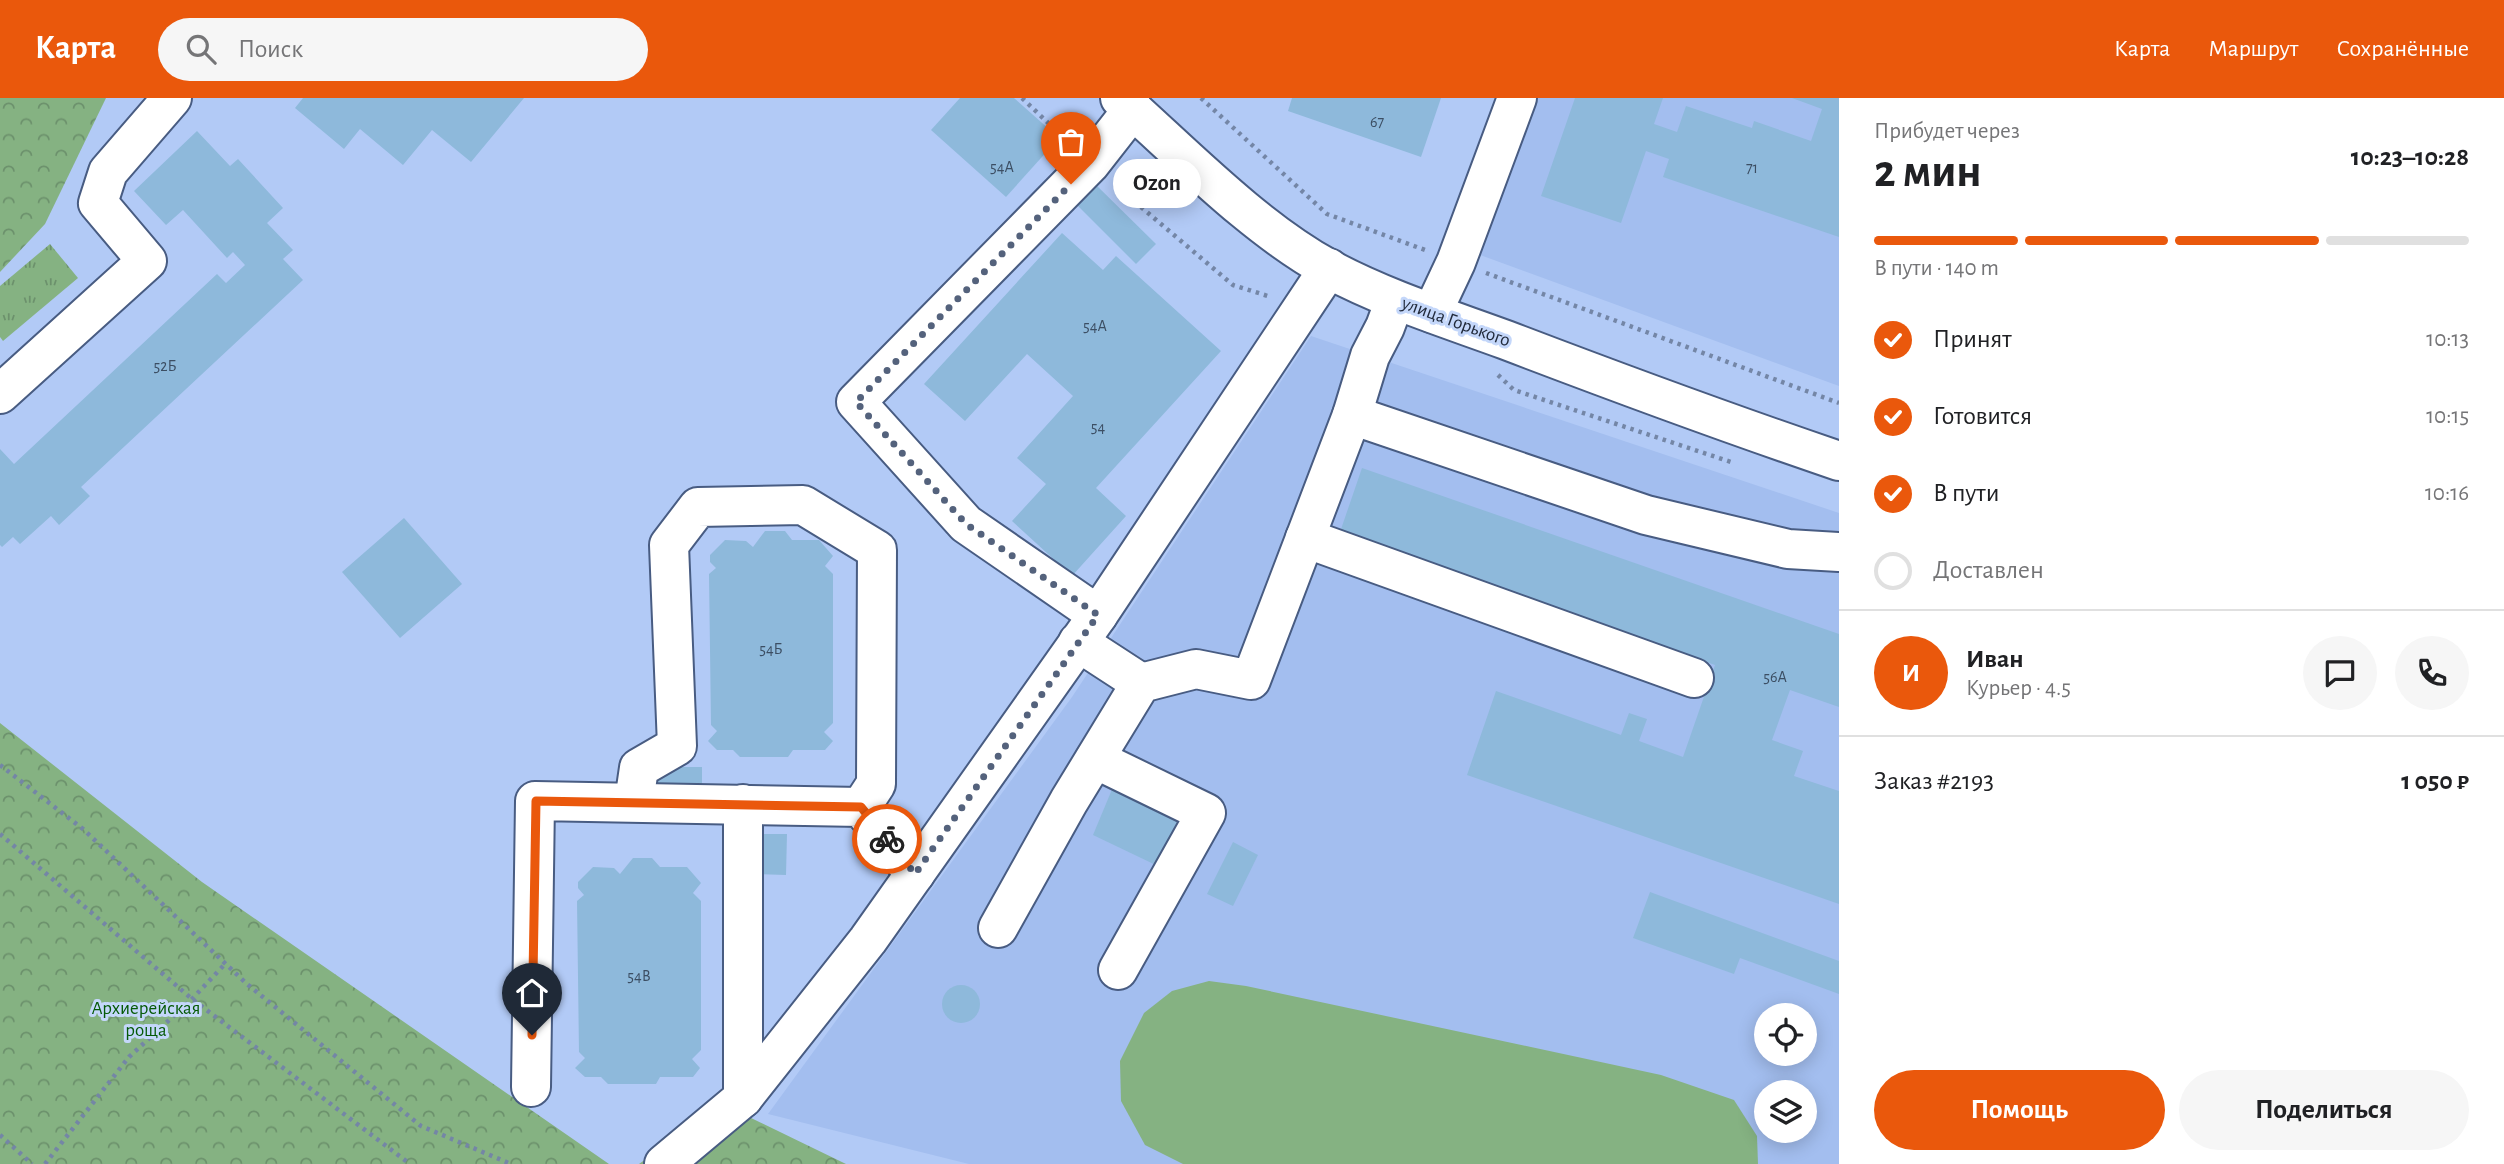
<!DOCTYPE html>
<html lang="ru">
<head>
<meta charset="utf-8">
<style>
  body { margin:0; font-family:"Alegreya Sans",sans-serif; background:#f6f6f6; color:#202124; height:100vh; display:flex; flex-direction:column; font-size:26px; white-space:nowrap }
  * { box-sizing:border-box; margin:0 }
  p { font-size:23px; color:#757577 }
  .icon { flex:none; width:38px; height:38px; fill:none; stroke:currentColor; stroke-width:2; stroke-linecap:round; stroke-linejoin:round }
  .map { position:relative; flex:1; overflow:hidden }
  .side { display:flex; flex-direction:column; background:#fff; width:665px }
  .side>* { flex:none }
  .fabs { position:absolute; left:1754px; top:905px; display:grid; gap:14px }
  .fabs a { display:grid; place-items:center; width:63px; height:63px; border-radius:50%; background:#fff; box-shadow:0 4px 18px #0003; font-size:35px }
  .pin { position:absolute; display:grid; place-items:center; width:60px; height:60px; color:#fff; margin:-72px -30px; border-radius:50% 50% 50% 0; rotate:-45deg; box-shadow:0 0 7px #0007 }
  .pin .icon { rotate:45deg }
  .courier { position:absolute; display:grid; place-items:center; width:70px; height:70px; margin:-35px; border:5px solid #ea580c; border-radius:50%; background:#fff; color:#222; box-shadow:0 2px 9px #0007 }
  .bubble { position:absolute; height:49px; border-radius:24px; background:#fff; box-shadow:0 4px 18px #0003; font-size:23px; font-weight:700; line-height:49px; text-align:center }
  .summary em { font-style:normal; font-weight:700 }
  .summary div { display:flex; flex-direction:column-reverse }
  .summary { display:flex; align-items:center; justify-content:space-between; height:119px; padding:0 35px }
  h1 { font-size:46px; font-weight:700; line-height:52px }
  .bar { display:grid; grid-template-columns:repeat(4,1fr); gap:10px 7px; align-content:center; height:84px; padding:0 35px }
  .bar i { height:9px; border-radius:5px; background:#e0e0e0 }
  .bar .current { background:#ea580c }
  .bar p { grid-column:span 4 }
  .line { display:flex; align-items:center; gap:18px; padding:0 35px; border-top:2px solid #e0e0e0 }
  .line div { flex:1 }
  .round { display:grid; place-items:center; flex:none; width:74px; height:74px; border-radius:37px; background:#f6f6f6 }
  ol { padding:0 35px; list-style:none }
  li { display:flex; align-items:center; gap:21px; height:77px }
  li p { margin-inline-start:auto }
  li .icon { padding:7px; border-radius:50%; background:#ea580c; color:#fff; stroke-width:4 }
  li:last-child { color:#757577 }
  li i { width:38px; height:38px; border:4px solid #e0e0e0; border-radius:50% }
  .action { display:flex; gap:14px; margin-top:auto; padding:14px 35px }
  .action a { flex:1; height:80px; border-radius:42px; background:#ea580c; color:#fff; font-size:28px; font-weight:700; line-height:80px; text-align:center }
  .action a+a { background:#f6f6f6; color:#202124 }
  header { display:flex; align-items:center; gap:42px; box-sizing:border-box; height:98px; padding:0 35px; background:#ea580c; color:#fff }
  header strong { font-size:33px }
  nav { display:flex; gap:38px; margin-inline-start:auto; font-size:24px }
  .search { width:490px; height:63px; background:#f6f6f6; display:flex; align-items:center; gap:18px; box-sizing:border-box; padding:0 24px; border-radius:38px; color:#757577; font-size:26px }
  main { display:flex; flex:1; min-height:0 }
  .map>svg:first-child { display:block }
  .built { fill:#a3beef; fill-rule:evenodd }
  .grass { fill:url(#grass-tufts) }
  .forest { fill:url(#forest-crowns) }
  .garden { fill:#85b282 }
  .building { fill:#8eb9db }
  .lines { fill:none; stroke-linecap:round; stroke-linejoin:round }
  .minor-casing { stroke:#485c82; stroke-width:42 }
  .path { stroke:#7486a6; stroke-width:4.5; stroke-dasharray:3.5 5; stroke-linecap:butt }
  .minor { stroke:#fff; stroke-width:38 }
  .done { stroke:#54627c; stroke-width:7; stroke-dasharray:0 12.6 }
  .route { stroke:#ea580c; stroke-width:9 }
  .labels { text-anchor:middle; dominant-baseline:central; stroke-width:6; stroke-linejoin:round; paint-order:stroke }
  .number-label { font-size:16px; fill:#3c4e63 }
  .street-label { font-size:19px; fill:#212a3b; stroke:#c4d7fa }
  .park-label { font-size:19px; fill:#055906; stroke:#c4d7fa }
</style>
</head>
<body>
<header>
<strong>Карта</strong>
<div class="search"><svg class="icon" aria-label="search" viewBox="0 0 24 24"><circle cx="10" cy="10" r="6"/><path d="M15 15l6 6"/></svg>Поиск</div>
<nav><a>Карта</a><a>Маршрут</a><a>Сохранённые</a></nav>
</header>
<main>
<div class="map">
<svg width="1839" height="1066" viewBox="0 0 1839 1066">
  <defs>
    <pattern id="grass-tufts" width="24" height="20" patternUnits="userSpaceOnUse" patternTransform="scale(1.75)"><rect width="24" height="20" fill="#85b282"/><path d="M3 7l-1-3M5 7V3M7 7l1-3M15 17l-1-3M17 17v-4M19 17l1-3" fill="none" stroke="#6c916c"/></pattern>
    <pattern id="forest-crowns" width="20" height="18" patternUnits="userSpaceOnUse" patternTransform="scale(1.75)"><rect width="20" height="18" fill="#85b282"/><path d="M2 6a3 3 0 1 1 6 0M12 15a3 3 0 1 1 6 0" fill="none" stroke="#6c916c"/></pattern>
  </defs>
  <rect width="100%" height="100%" fill="#b2caf6"/>
  <g class="built">
    <polygon points="1530,0 1839,0 1839,288 1472,154"/>
    <path d="M1311,238l528,177v651h-870l-201,-50 304,-417zM1766,917h38v39h-38zM1766,994h38v38h-38z"/>
  </g>
  <polygon class="grass" points="50,146 78,180 3,243 0,239 0,188"/>
  <g class="forest">
    <polygon points="0,0 106,0 45,126 0,174"/>
    <polygon points="0,625 202,784 609,1066 0,1066"/>
    <polygon points="722,1006 846,1066 639,1066"/>
  </g>
  <polygon class="garden" points="1209,883 1246,888 1661,977 1734,1002 1757,1038 1758,1066 1183,1066 1145,1047 1121,1003 1120,963 1144,915 1172,893"/>
  <g class="building">
    <polygon points="303,0 524,0 471,64 432,32 403,67 360,31 344,51 295,10"/>
    <polygon points="960,0 1014,0 1059,40 1006,99 931,32"/>
    <polygon points="1292,0 1441,0 1421,59 1288,13"/>
    <polygon points="1575,0 1663,0 1654,26 1677,34 1686,8 1752,30 1754,23 1811,43 1822,11 1792,0 1839,0 1839,139 1663,79 1669,61 1646,53 1621,125 1541,98"/>
    <polygon points="197,33 230,68 238,61 283,110 267,125 293,152 283,161 303,182 81,389 90,398 59,427 51,418 20,446 13,439 2,449 0,447 0,351 14,366 217,176 226,185 245,167 233,154 227,160 183,112 166,127 134,93"/>
    <polygon points="1092,83 1156,146 1136,166 1073,103"/>
    <polygon points="1062,135 1103,172 1116,158 1221,253 1096,390 1126,418 1072,478 1012,423 1046,386 1017,360 1073,298 1027,256 965,323 924,286"/>
    <polygon points="1362,370 1839,536 1839,609 1790,592 1772,642 1803,653 1794,678 1839,693 1839,806 1467,677 1496,593 1621,637 1629,615 1647,621 1639,643 1683,659 1715,567 1339,437"/>
    <polygon points="404,420 462,486 400,540 342,474"/>
    <polygon points="765,433 785,433 792,442 819,442 833,458 825,468 833,476 833,625 824,634 833,643 825,652 793,652 788,659 740,659 733,652 717,652 708,643 717,633 711,627 709,476 716,470 710,464 710,457 725,442 746,443 753,449"/>
    <rect x="656" y="669" width="46" height="26"/>
    <polygon points="1113,689 1185,724 1162,770 1093,737"/>
    <polygon points="758,736 787,736 786,777 758,776"/>
    <polygon points="1233,744 1258,757 1233,808 1207,796"/>
    <polygon points="633,760 652,760 660,769 687,769 701,785 693,795 701,803 701,952 692,961 700,970 693,979 660,979 656,986 608,986 601,979 585,979 575,970 585,960 579,954 577,803 584,797 578,790 578,784 593,769 614,770 620,776"/>
    <polygon points="1650,794 1839,863 1839,896 1740,860 1734,876 1633,840"/>
    <circle cx="961" cy="906" r="19"/>
  </g>
  <g class="lines">
    <defs>
      <g id="minor">
        <path d="M1120,0c64,57 134,130 209,171 56,30 117,49 177,71 110,42 221,83 333,121"/>
        <polyline points="1432,215 1456,164 1517,0"/>
        <polyline points="0,296 147,163 98,105 108,74 172,0"/>
        <polyline points="1352,317 1646,417 1788,451 1839,454"/>
        <polyline points="1305,440 1694,580"/>
        <polyline points="1098,517 966,426 856,304 1090,66 1133,11"/>
        <polyline points="1078,544 1141,585"/>
        <polyline points="1095,661 1206,715 1118,872"/>
        <polyline points="634,704 639,670 677,648 669,447 698,409 803,407 877,452 876,686 861,709"/>
        <polyline points="743,706 743,1000"/>
        <polyline points="998,830 1069,703 1141,585 1196,571 1251,582 1352,317 1370,258 1385,229 1395,202"/>
        <polyline points="531,989 535,703 861,709 915,776"/>
        <polyline points="664,1066 743,1000 868,842 1098,517 1329,170"/>
      </g>
    </defs>
    <use href="#minor" class="minor-casing"/>
    <g class="path">
      <polyline points="1022,0 1067,43"/>
      <polyline points="1201,0 1327,116 1425,152"/>
      <polyline points="1115,87 1233,187 1271,199"/>
      <polyline points="1486,175 1839,305"/>
      <polyline points="1498,277 1514,292 1734,365"/>
      <polyline points="0,667 83,731 247,886 421,1028 511,1066"/>
      <polyline points="0,736 192,901 410,1066"/>
      <polyline points="0,1037 32,1066"/>
      <polyline points="45,1066 129,959 192,901 225,866"/>
    </g>
    <use href="#minor" class="minor"/>
  </g>
  <g class="lines">
    <polyline class="done" points="887,741 915,776 1098,517 966,426 856,304 1071,86"/>
    <polyline class="route" points="532,937 536,703 861,709 887,741"/>
  </g>
  <g class="labels">
    <g class="number-label">
      <text x="1377" y="24">67</text>
      <text x="1002" y="69">54А</text>
      <text x="1752" y="70">71</text>
      <text x="1095" y="228">54А</text>
      <text x="165" y="268">52Б</text>
      <text x="1098" y="329">54</text>
      <text x="771" y="551">54Б</text>
      <text x="1775" y="579">56А</text>
      <text x="639" y="878">54В</text>
    </g>
    <g class="street-label">
      <text transform="translate(1456 224) rotate(20)">улица Горького</text>
    </g>
    <g class="park-label">
      <text x="146" y="910">Архиерейская<tspan x="146" dy="22">роща</tspan></text>
    </g>
  </g>
</svg>
<div class="fabs">
<a><svg class="icon" aria-label="locate" viewBox="0 0 24 24"><circle cx="12" cy="12" r="6"/><path d="M12 2v4M12 18v4M2 12h4M18 12h4"/></svg></a>
<a><svg class="icon" aria-label="layers" viewBox="0 0 24 24"><path d="M12 4l9 5-9 5-9-5zM3 14l9 5 9-5"/></svg></a>
</div>
<div class="pin" style="left:1071px;top:86px;background:#ea580c"><svg class="icon" aria-label="bag" viewBox="0 0 24 24"><path d="M5 8h14l-1 12H6zM9 8a3 3 0 0 1 6 0"/></svg></div>
<div class="pin" style="left:532px;top:937px;background:#1f2937"><svg class="icon" aria-label="home" viewBox="0 0 24 24"><path d="M3 11l9-7 9 7M6 9v11h12V9"/></svg></div>
<div class="courier" style="left:887px;top:741px"><svg class="icon" aria-label="bike" viewBox="0 0 24 24"><circle cx="6" cy="16" r="4"/><circle cx="18" cy="16" r="4"/><path d="M6 16l4-8h5l3 8M10 8l3 8H6M13 5h3"/></svg></div>
<div class="bubble" style="left:1113px;top:61px;width:88px">Ozon</div>
</div>
<section class="side">
<div class="summary"><div><h1>2 мин</h1><p>Прибудет через</p></div><em>10:23–10:28</em></div>
<div class="bar"><i class="current"></i><i class="current"></i><i class="current"></i><i></i><p>В пути · 140 m</p></div>
<ol>
<li><svg class="icon" aria-label="check" viewBox="0 0 24 24"><path d="M5 12l5 5 9-10"/></svg>Принят<p>10:13</p></li>
<li><svg class="icon" aria-label="check" viewBox="0 0 24 24"><path d="M5 12l5 5 9-10"/></svg>Готовится<p>10:15</p></li>
<li><svg class="icon" aria-label="check" viewBox="0 0 24 24"><path d="M5 12l5 5 9-10"/></svg>В пути<p>10:16</p></li>
<li><i></i>Доставлен</li>
</ol>
<div class="line" style="height:126px"><b class="round" style="background:#ea580c;color:#fff">И</b><div><b>Иван</b><p>Курьер · 4.5</p></div><a class="round"><svg class="icon" aria-label="chat" viewBox="0 0 24 24"><path d="M4 5h16v11H9l-5 4z"/></svg></a><a class="round"><svg class="icon" aria-label="phone" viewBox="0 0 24 24"><path d="M5 4h4l2 5-3 2q2 4 5 5l2-3 5 2v4C11 20 4 13 5 4z"/></svg></a></div>
<div class="line" style="height:91px"><div>Заказ #2193</div><b>1 050 ₽</b></div>
<div class="action"><a>Помощь</a><a>Поделиться</a></div>
</section>
</main>
</body>
</html>
